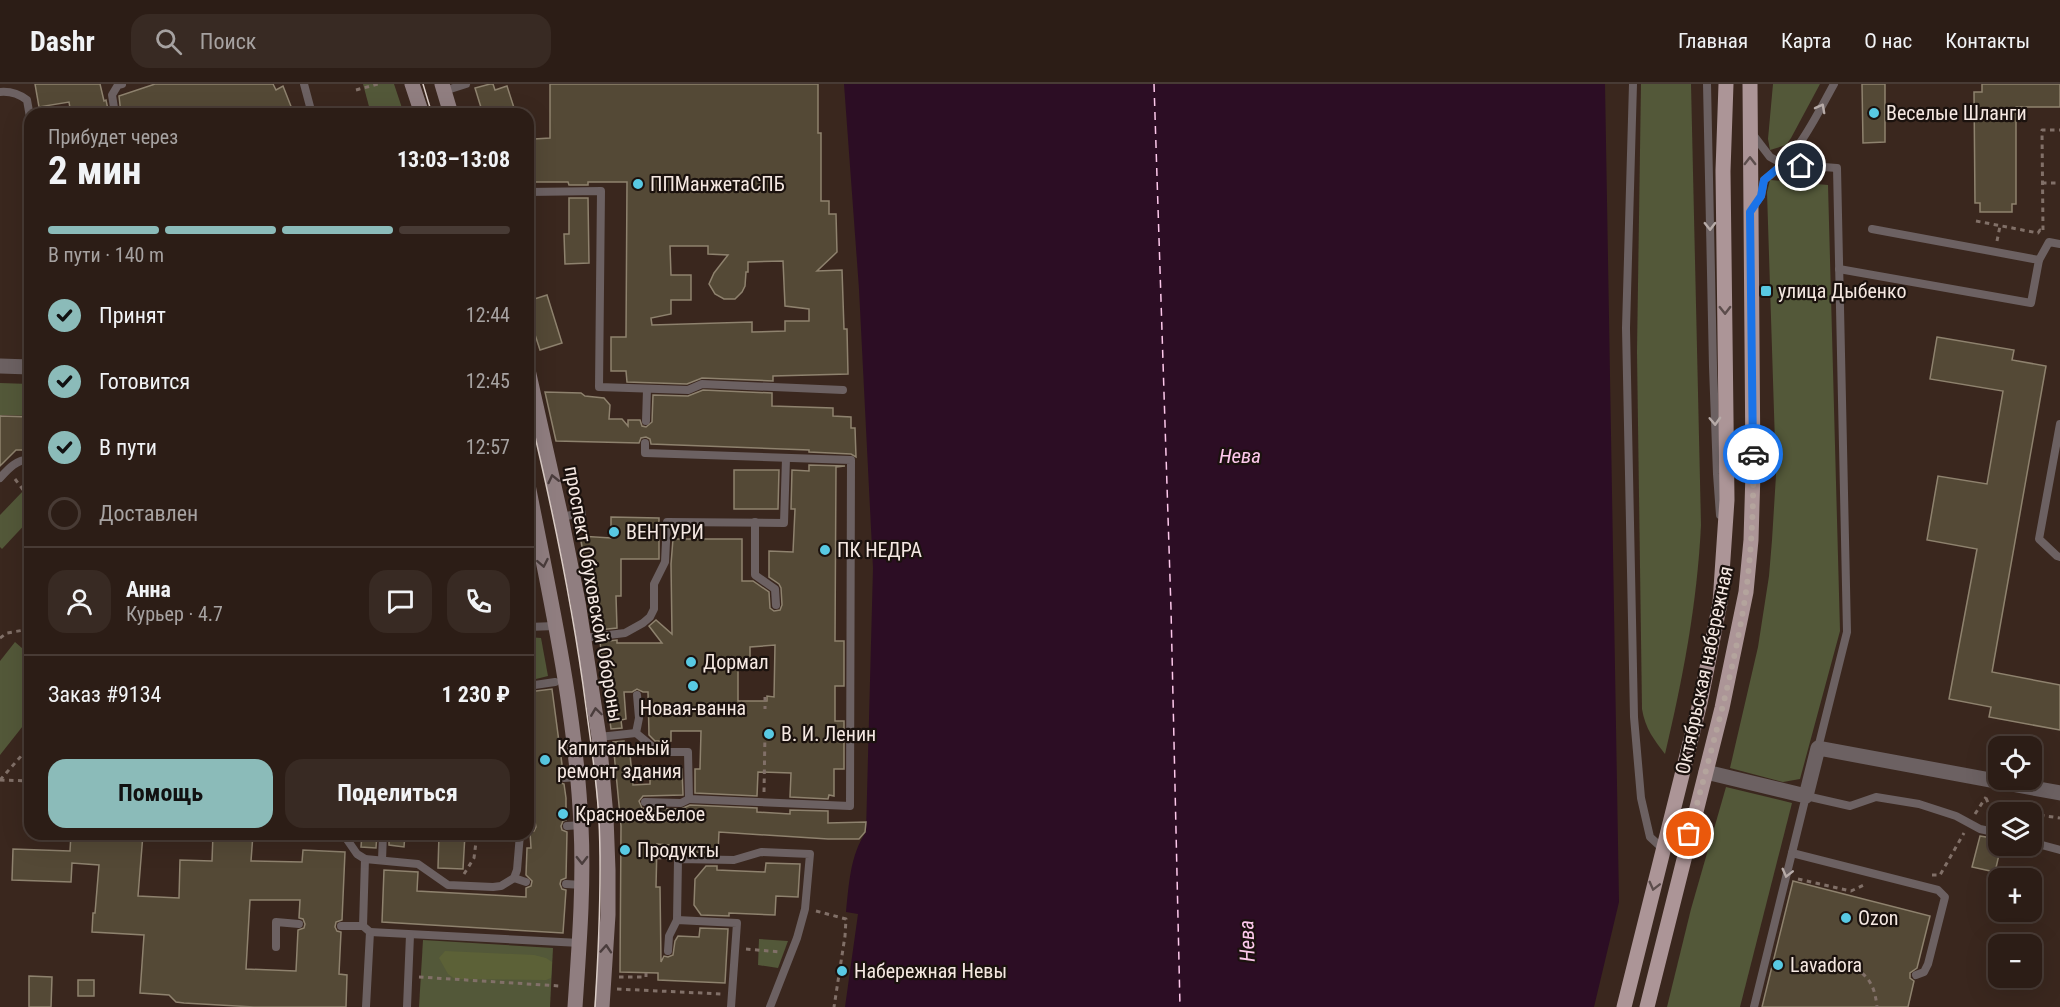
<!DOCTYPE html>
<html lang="ru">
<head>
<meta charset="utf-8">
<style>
  body { margin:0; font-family:"Roboto Condensed",sans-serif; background:#382a23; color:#f1f3f6; height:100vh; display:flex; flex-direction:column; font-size:22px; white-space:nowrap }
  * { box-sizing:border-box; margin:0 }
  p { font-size:20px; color:#a6a2a1 }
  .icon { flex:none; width:33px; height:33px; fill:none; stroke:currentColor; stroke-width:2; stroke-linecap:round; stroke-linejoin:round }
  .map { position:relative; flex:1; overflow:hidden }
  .sheet { position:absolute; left:24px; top:24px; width:510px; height:732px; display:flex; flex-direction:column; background:#2c1d16; border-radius:18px; box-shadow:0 6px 24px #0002,0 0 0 2px #483b35 }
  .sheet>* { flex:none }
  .controls { position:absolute; left:1988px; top:652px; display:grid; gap:12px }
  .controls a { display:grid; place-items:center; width:54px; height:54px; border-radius:12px; background:#2c1d16; box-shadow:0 6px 24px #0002,0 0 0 2px #483b35; font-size:30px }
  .pin { position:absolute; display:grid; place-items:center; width:51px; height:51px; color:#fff; margin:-26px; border:3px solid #fff; border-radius:50%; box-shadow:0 2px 6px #0007 }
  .courier { position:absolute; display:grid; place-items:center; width:60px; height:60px; margin:-30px; border:4px solid #1a73e8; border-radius:50%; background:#fff; color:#222; box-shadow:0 2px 8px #0007 }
  .headline em { font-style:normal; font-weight:700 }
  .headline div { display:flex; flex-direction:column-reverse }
  .headline { display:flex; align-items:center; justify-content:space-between; height:102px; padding:0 24px }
  h1 { font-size:39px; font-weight:700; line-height:45px }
  .bar { display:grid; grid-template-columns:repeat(4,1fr); gap:9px 6px; align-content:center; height:72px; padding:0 24px }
  .bar i { height:8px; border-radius:4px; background:#483b35 }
  .bar .on { background:#8bbbb9 }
  .bar p { grid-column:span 4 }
  .line { display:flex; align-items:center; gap:15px; padding:0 24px; border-top:2px solid #483b35 }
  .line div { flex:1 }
  .round { display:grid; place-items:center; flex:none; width:63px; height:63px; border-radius:18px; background:#382a23 }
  ol { padding:0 24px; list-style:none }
  li { display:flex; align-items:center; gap:18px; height:66px }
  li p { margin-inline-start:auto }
  li .icon { padding:6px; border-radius:50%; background:#8bbbb9; color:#111; stroke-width:4 }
  li:last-child { color:#a6a2a1 }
  li i { width:33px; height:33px; border:3px solid #483b35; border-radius:50% }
  .primary-button { display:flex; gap:12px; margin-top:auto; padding:12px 24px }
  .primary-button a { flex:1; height:69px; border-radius:18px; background:#8bbbb9; color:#111; font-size:24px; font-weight:700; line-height:69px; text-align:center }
  .primary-button a+a { background:#382a23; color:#f1f3f6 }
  header { display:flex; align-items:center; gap:36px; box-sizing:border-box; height:84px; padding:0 30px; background:#2c1d16; border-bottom:2px solid #483b35 }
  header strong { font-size:28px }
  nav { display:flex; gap:33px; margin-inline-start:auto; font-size:21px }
  .search { width:420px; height:54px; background:#382a23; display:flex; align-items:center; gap:15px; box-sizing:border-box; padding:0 21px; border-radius:18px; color:#a6a2a1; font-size:22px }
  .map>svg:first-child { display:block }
  .green { fill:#535839 }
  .forest { fill:#5c6137 }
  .water { fill:#2c0d24 }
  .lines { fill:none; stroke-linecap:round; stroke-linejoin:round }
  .ferry { stroke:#fdc8eb; stroke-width:1.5; stroke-dasharray:8 6; stroke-linecap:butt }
  .building { fill:#544936; stroke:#8e826e; stroke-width:1.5; fill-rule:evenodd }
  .path { stroke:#817068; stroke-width:3; stroke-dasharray:4.5 4.5; stroke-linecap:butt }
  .service { stroke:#6c6162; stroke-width:8 }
  .minor { stroke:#6c6162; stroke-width:15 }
  .secondary { stroke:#907e80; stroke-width:15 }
  .primary { stroke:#ac9597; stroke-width:15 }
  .tram { stroke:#dbcdc7; stroke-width:1.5 }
  .oneway { stroke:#b7aba8 }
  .oneway2 { stroke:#5c4d4c }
  .oneway3 { stroke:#4a3d3c }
  .done { stroke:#b4a49d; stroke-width:6; stroke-dasharray:0 10.8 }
  .route { stroke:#1a73e8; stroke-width:8 }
  .poi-dot { fill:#58c9e3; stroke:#1b120e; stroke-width:2 }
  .labels { text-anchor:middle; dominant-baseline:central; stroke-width:4.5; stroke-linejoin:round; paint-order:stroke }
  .poi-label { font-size:20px; fill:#f5e8e2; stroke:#1b120e; text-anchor:start }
  .street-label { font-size:20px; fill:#f5e8e2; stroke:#1b120e }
  .water-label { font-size:21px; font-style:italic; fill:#fdc8eb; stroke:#1b120e }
</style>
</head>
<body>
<header>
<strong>Dashr</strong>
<div class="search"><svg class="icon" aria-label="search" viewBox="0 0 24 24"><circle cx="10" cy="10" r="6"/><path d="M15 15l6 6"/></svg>Поиск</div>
<nav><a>Главная</a><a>Карта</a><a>О нас</a><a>Контакты</a></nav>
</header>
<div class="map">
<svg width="2060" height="923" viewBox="0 0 2060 923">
  <rect width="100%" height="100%" fill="#3a271e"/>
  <g class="green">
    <polygon points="363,0 394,0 404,30 371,30"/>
    <path d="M1641,0h50l10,441c-4,80 -18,152 -36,229 -11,-14 -20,-26 -23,-45l-5,-357z"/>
    <polygon points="1773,0 1820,0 1791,54 1786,61 1770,66 1768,55"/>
    <polygon points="1770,96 1828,101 1840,547 1800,695 1783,698 1730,684 1758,563 1769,492 1772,456 1776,391 1767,108"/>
    <polygon points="0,299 30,300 30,332 2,331 0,333"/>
    <polygon points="24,406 30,412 30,435 2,465 0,463 0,431"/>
    <polygon points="528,553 541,554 548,592 528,597"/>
    <polygon points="15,558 30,571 30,633 0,671 0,577"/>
    <polygon points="1726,703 1792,719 1740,923 1667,923 1691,825"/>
    <polygon points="759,855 788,857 778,884 758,881"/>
    <polygon points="423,856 553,864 550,923 419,923"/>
  </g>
  <polygon class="forest" points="445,867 534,871 546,874 552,878 551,894 546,896 455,895 448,890 439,874"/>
  <path class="water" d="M844,0h761l14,818 -25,105h-749l13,-93 -12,-2c3,-27 4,-57 20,-80l7,-264 -14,-279z"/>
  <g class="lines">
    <polyline class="ferry" points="1154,0 1171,525 1180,923"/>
  </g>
  <g class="building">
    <polygon points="35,0 100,0 104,17 106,16 109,30 71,30 69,18 39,23"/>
    <polygon points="155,0 273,0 276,6 283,2 294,30 121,30 119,12"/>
    <polygon points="490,0 493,0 495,6 507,2 516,30 483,30 475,4"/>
    <path d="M550,0h268v49h3v68h8v13h7l1,38 -20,19 25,-1 2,59h3l1,45 -75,2v5l-71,-3 -15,6 -60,-2 -1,-11h-15v-34h15l1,-155h-39v3h-19l-1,-3h-40v-37l6,-6 16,-1zM670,162h38v8l20,1 -14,18 -5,11 6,10 9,5h11l7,-7 3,-6 1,-14h2v-10l35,-1 2,45 24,3v12h-24v10l-33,1v-10l-100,3 -1,-7 20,-4v-14h20v-25h-20z"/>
    <polygon points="1862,0 1885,0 1885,58 1863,59"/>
    <polygon points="1982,0 2060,0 2060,23 2016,23 2016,120 2012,120 2012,128 1980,128 1980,119 1975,119 1974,8 1982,8"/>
    <polygon points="569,114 588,114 589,179 565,180 564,150 569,150"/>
    <polygon points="547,211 562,259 540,266 528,229 528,217"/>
    <polygon points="1937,253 2014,266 2012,276 2046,282 1992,588 2060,601 2060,646 1989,633 1991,623 1949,615 1977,465 1927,456 1938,392 1987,400 2003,307 1930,295"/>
    <polygon points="703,306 772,309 772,322 833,324 833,332 851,333 851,344 855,344 856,373 851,370 809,368 809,366 651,360 650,355 646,353 641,354 639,359 556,357 545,308 581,309 585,312 604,314 610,321 609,335 622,335 628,342 628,336 640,336 642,342 646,343 652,338 653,311 688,312"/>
    <polygon points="0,332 30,333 30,366 16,366 0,382"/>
    <path d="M809,381l36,1 -9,1 -1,174h9v45h-9v35h9v48h-10v27l-5,-1 -1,4 -38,-2 1,-24 -33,-1 -1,24 -62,-3v-24h5l1,-38h-30v10h-16l-6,-6 -1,-43h-5l-6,-3 -5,3h-8l2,27 -5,1 1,8 -11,1 -11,-87 17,-2v3h45l-13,-17 7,-6 16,14 -1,-70 2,-25h69v42h11l16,11 1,16 4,3 6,-1 2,-5 -1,-17 -2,-4 -10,-7v-26l24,1 2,-43h-4l1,-39 17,1zM775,561l-1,52 -7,-1v5h-29v-41h12v-13z"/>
    <polygon points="734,386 779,386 778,425 734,425"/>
    <polygon points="611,433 659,434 659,475 621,475 621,512 616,512 617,544 598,546 580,452 611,454"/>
    <polygon points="552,605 563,688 559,691 558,695 561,699 564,700 566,714 566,736 563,737 561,742 562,746 567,748 566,794 561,796 560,800 562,805 566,806 563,849 382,838 384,786 418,788 417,807 526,813 526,804 531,802 532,797 526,791 527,764 531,764 530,748 534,747 536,743 535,738 529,736 528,715 531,715 528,692 528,608"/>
    <polygon points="624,657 624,661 629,660 633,701 650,700 650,687 682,685 683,711 643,712 639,717 642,724 681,725 690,721 757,724 757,728 790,730 790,726 828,727 828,739 866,738 865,748 859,755 828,755 719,748 718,769 695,768 696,763 657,760 656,803 660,803 661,878 664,872 668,873 673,871 675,857 678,852 699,853 700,844 728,845 725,899 658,896 658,889 620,888 621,742 613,658"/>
    <path d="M71,750h72l-5,62 41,2 1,-38 32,1 1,-27h40l-2,27 51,1 1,-12 42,2 -3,68 -6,2 -1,5 2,4 4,1 -2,42 8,1 -1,32h-92l-70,-4 -8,-1 -7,-7 -29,-2 4,-58 -52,-3 1,-19h2l4,-48 -27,-2 -1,19 -59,-2 1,-31 57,2zM250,816h50l-1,18 4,1 2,5 -1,4 -6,2 -2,41 -50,-2z"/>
    <polygon points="362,750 377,750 376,764 361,763"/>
    <polygon points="389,750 405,750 404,763 389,761"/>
    <polygon points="439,750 465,750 463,785 438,784"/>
    <polygon points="1980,752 1998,755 1998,762 2001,762 1995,788 1972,783"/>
    <polygon points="766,779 800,780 798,813 776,812 775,831 729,829 729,832 701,831 694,821 695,795 706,782 717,782 717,786 765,788"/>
    <polygon points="1793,797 1930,832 1917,884 1910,889 1910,894 1914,897 1908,923 1762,923"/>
    <polygon points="29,892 52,893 51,923 29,923"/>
    <rect x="78" y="896" width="16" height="16"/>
  </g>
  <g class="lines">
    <g class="path">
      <polyline points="356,6 378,0"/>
      <polyline points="2042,99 2060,99"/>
      <polyline points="1976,137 2038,149 2040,146 2043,147"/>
      <polyline points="2043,146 2042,46 2060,46"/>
      <polyline points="1997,157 2000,142"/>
      <polyline points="15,395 30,415"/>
      <polyline points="0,554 7,549 30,545"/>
      <polyline points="765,613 765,625"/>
      <polyline points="0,696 30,662"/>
      <polyline points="0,696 30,697"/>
      <polyline points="764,708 765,648"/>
      <polyline points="1986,714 1989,721 2027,729"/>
      <polyline points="1975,730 1986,713"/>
      <polyline points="2031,730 2060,734"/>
      <polyline points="657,774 667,774"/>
      <polyline points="464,790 474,774 477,750"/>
      <polyline points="1932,791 1940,791 1964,749"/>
      <polyline points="1798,795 1851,807 1866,800"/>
      <polyline points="816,827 846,835 845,852 834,923"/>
      <polyline points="746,865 781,868"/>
      <path d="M1855,884c16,10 20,21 22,39"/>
      <polyline points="419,893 560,902"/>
      <polyline points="619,893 646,893 646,889"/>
      <polyline points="617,905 722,910"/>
    </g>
    <g class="service">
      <polyline points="304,0 312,30"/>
      <polyline points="1633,0 1626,244 1634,633 1641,714 1650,753 1663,765"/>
      <polyline points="1707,0 1713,283 1717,390 1720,431"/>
      <polyline points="444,7 466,0"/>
      <path d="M0,8c11,-1 19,2 27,8l3,17"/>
      <polyline points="115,30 112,11 118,1 122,0"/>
      <polyline points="1751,48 1770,73 1783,80 1837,84 1847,548 1818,664"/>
      <polyline points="528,108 601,107 599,303 688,306 702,300 843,306"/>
      <path d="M1753,123l8,-11 3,-16c34,-24 50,-60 70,-96"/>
      <polyline points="2039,176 2049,158 2060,160"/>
      <polyline points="1839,185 2031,219 2039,176 1872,145"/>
      <polyline points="646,337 647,305"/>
      <polyline points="2060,340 2039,455 2057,472 2060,473"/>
      <path d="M0,394c9,-10 16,-18 30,-19"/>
      <polyline points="561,433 582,429"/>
      <polyline points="755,438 755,491 775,505 776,521"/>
      <polyline points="528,543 555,542"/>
      <polyline points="584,554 625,549 643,539 650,533 654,525 654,500 665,478 667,438 784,439 786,374"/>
      <polyline points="528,602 555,598"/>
      <polyline points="636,649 639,634 637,611"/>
      <polyline points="599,653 636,649 659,668 688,668 689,715 850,722 851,376 645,369 645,359"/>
      <polyline points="564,694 578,693"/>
      <polyline points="645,718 681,719 689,715"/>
      <polyline points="528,742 530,742"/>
      <polyline points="567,742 581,741"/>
      <polyline points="279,750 346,754 357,770 365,775 418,780 448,801 493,803 501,802 514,794 517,786 520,750"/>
      <polyline points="2031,758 2060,766"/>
      <polyline points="1792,769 1938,806 1945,813 1928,880 1924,888 1916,891"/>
      <polyline points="365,775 363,842 370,848 366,923"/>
      <polyline points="382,776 383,750"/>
      <polyline points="514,794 526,798"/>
      <polyline points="566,800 582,801"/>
      <polyline points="677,836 678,775 734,776 761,768 810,770 805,825 797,854 770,923"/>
      <polyline points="341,842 363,842"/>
      <polyline points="370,848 580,859"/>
      <polyline points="276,863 276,838 299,840"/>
      <polyline points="668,867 669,852 677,836 737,839 731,923"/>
      <polyline points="407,923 410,851"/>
      <polyline points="1754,923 1806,712 1850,722 1876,713 1919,720 1956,732 1980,745 1998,749"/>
    </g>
    <g class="minor">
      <polyline points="0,282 30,283"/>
      <polyline points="1706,688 1806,712 1818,664 2060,709"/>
    </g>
    <g class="secondary">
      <polyline points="412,0 422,30"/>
      <polyline points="442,0 451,30"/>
      <polyline points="528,286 561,433 578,518 599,653 606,733 608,786 608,831 602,923"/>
      <path d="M528,401c22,112 48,226 53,341 3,60 -2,121 -6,181"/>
    </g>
    <g class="primary">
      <polyline points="1624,923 1700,619 1720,519 1727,416 1723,87 1726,0"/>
      <polyline points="1647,923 1722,624 1746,508 1751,456 1753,388 1750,0"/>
    </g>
    <g class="tram">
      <polyline points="423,0 432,30"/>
      <path d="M528,323c24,99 45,199 58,300 5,37 11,75 13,113 3,63 0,124 -4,187"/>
    </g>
  </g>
  <defs><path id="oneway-chevron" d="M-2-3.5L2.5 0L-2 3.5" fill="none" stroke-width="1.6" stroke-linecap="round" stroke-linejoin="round" transform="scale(1.5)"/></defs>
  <g class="oneway">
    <use href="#oneway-chevron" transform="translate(1821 24) rotate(-62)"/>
    <use href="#oneway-chevron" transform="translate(1710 142) rotate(89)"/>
    <use href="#oneway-chevron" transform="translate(1715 337) rotate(88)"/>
    <use href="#oneway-chevron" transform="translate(1787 789) rotate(104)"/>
  </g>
  <g class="oneway2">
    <use href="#oneway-chevron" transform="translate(1750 77) rotate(-90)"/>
    <use href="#oneway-chevron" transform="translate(1725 226) rotate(89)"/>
    <use href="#oneway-chevron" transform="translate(1654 802) rotate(104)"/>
  </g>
  <g class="oneway3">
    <use href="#oneway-chevron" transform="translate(553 395) rotate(-103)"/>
    <use href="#oneway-chevron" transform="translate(543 479) rotate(79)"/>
    <use href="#oneway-chevron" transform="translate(596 628) rotate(-98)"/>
    <use href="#oneway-chevron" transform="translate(582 776) rotate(89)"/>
    <use href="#oneway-chevron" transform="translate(606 865) rotate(-86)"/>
  </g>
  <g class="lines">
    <path class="done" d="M1689,750c21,-80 45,-161 57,-242 6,-46 8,-93 7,-138"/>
    <polyline class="route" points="1753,370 1750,128 1761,112 1764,96 1783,80 1801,82"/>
  </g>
  <g class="poi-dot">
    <circle cx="1874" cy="29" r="6"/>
    <circle cx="638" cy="100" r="6"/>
    <rect x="1760" y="201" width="12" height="12" rx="3"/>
    <circle cx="614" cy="448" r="6"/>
    <circle cx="825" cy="466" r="6"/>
    <circle cx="691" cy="578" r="6"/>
    <circle cx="693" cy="602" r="6"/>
    <circle cx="769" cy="650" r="6"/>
    <circle cx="545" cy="676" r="6"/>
    <circle cx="563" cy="730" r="6"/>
    <circle cx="625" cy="766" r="6"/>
    <circle cx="1846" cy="834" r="6"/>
    <circle cx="1778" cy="881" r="6"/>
    <circle cx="842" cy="887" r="6"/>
  </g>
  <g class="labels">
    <g class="poi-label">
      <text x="1886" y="29">Веселые Шланги</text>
      <text x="650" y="100">ППМанжетаСПБ</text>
      <text x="1778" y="207">улица Дыбенко</text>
      <text x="626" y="448">ВЕНТУРИ</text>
      <text x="837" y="466">ПК НЕДРА</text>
      <text x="703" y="578">Дормал</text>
      <text x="693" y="624" text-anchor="middle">Новая-ванна</text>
      <text x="781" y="650">В. И. Ленин</text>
      <text x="557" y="664">Капитальный<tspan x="557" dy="23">ремонт здания</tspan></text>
      <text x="575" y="730">Красное&amp;Белое</text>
      <text x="637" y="766">Продукты</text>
      <text x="1858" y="834">Ozon</text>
      <text x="1790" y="881">Lavadora</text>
      <text x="854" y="887">Набережная Невы</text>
    </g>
    <g class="street-label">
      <text transform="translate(594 510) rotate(80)">проспект Обуховской Обороны</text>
      <text transform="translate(1704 586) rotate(-78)">Октябрьская набережная</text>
    </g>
    <g class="water-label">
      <text x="1240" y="372">Нева</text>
      <text transform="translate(1247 857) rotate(-92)">Нева</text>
    </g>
  </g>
</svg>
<div class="controls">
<a><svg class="icon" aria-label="locate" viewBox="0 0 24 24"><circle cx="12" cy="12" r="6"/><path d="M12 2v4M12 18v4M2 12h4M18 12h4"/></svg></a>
<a><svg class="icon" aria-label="layers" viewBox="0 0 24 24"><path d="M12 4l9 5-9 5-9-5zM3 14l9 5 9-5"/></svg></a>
<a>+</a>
<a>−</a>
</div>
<div class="pin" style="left:1689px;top:750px;background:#ea580c"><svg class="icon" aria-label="bag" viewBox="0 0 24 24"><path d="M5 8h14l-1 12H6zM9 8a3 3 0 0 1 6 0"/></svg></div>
<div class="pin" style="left:1801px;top:82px;background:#1f2937"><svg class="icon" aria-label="home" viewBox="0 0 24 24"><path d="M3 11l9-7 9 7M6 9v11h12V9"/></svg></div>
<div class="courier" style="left:1753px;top:370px"><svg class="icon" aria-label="car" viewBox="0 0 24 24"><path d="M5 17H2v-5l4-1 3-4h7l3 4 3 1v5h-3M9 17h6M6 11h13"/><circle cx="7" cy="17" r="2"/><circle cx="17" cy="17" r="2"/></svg></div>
<section class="sheet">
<div class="headline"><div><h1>2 мин</h1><p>Прибудет через</p></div><em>13:03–13:08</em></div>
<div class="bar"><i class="on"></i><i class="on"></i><i class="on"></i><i></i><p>В пути · 140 m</p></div>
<ol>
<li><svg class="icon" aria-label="check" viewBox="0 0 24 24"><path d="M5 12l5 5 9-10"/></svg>Принят<p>12:44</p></li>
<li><svg class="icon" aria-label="check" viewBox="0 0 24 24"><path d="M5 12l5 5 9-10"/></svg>Готовится<p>12:45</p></li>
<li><svg class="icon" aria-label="check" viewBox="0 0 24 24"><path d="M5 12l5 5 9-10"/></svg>В пути<p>12:57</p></li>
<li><i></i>Доставлен</li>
</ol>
<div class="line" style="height:108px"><a class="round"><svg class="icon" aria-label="person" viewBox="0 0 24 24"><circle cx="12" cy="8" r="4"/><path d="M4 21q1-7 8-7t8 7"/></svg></a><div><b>Анна</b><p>Курьер · 4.7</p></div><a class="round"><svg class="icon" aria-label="chat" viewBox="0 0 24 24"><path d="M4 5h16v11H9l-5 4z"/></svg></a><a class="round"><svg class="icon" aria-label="phone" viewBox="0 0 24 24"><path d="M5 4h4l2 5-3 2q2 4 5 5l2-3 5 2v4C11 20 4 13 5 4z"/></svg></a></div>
<div class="line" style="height:78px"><div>Заказ #9134</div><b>1 230 ₽</b></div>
<div class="primary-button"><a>Помощь</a><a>Поделиться</a></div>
</section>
</div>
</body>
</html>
